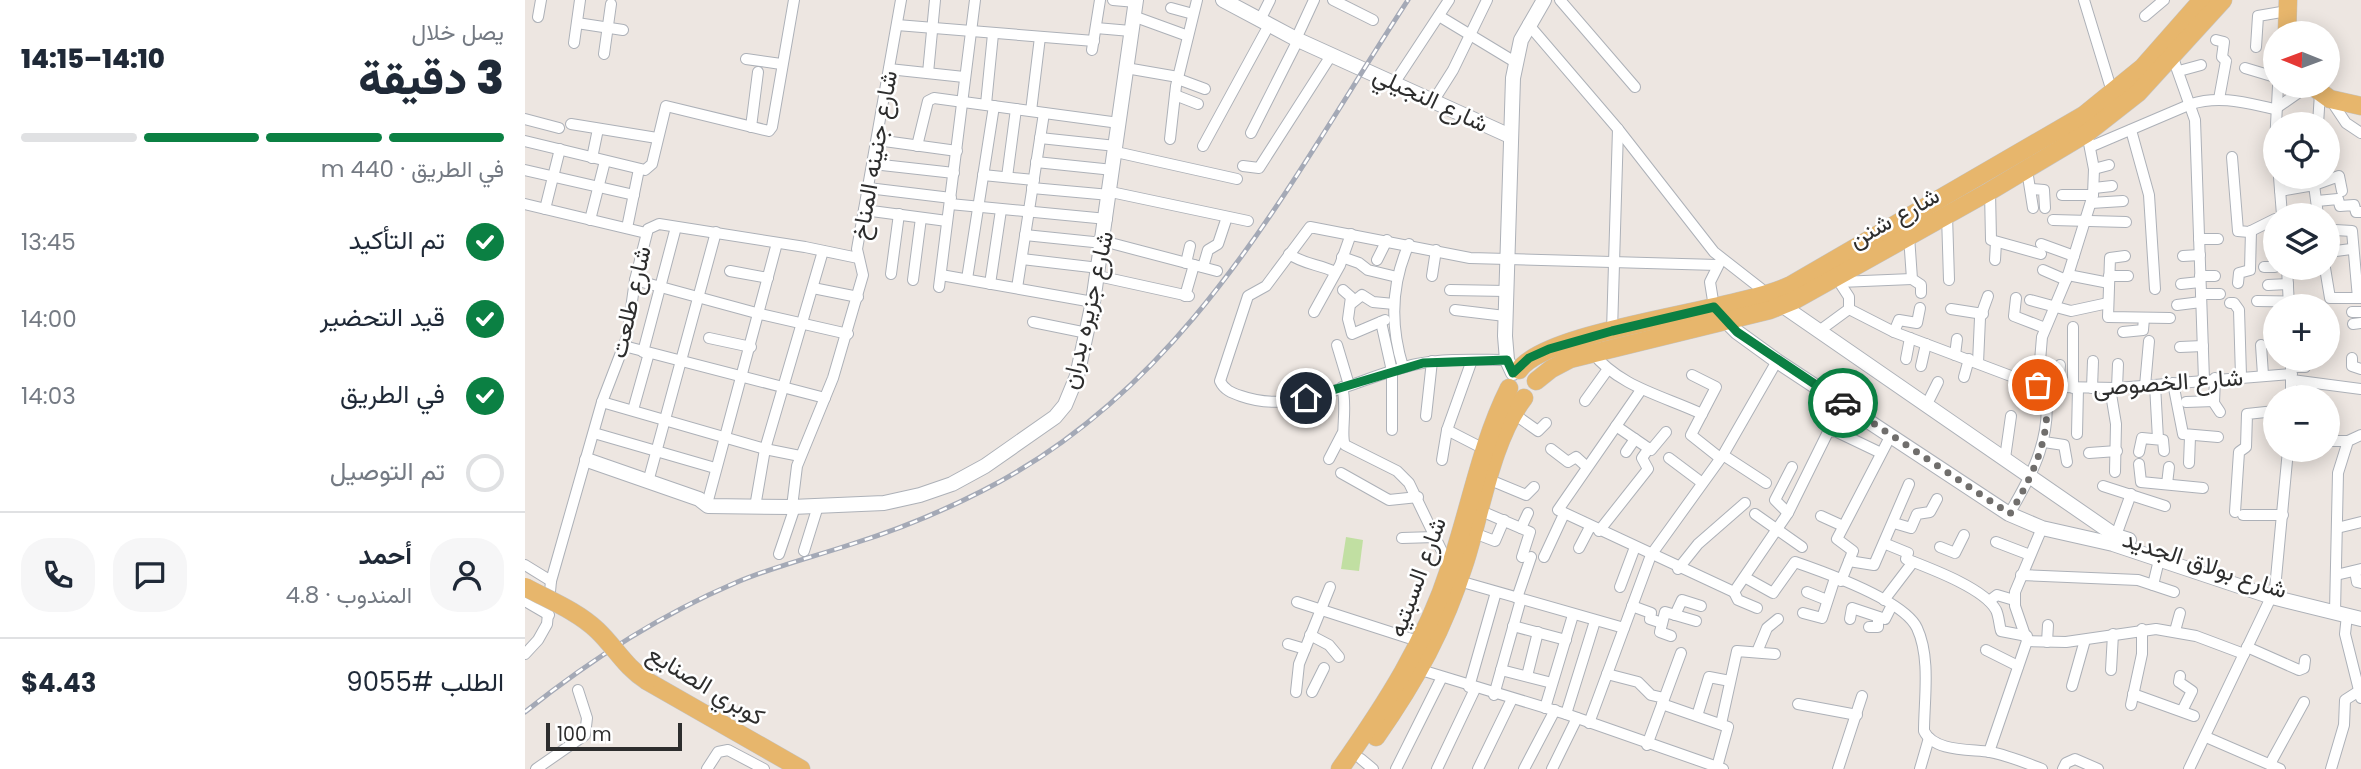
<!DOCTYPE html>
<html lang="ar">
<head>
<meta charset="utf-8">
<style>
  body { margin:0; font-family:Poppins,Vazirmatn,sans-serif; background:#f6f6f7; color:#1f2937; direction:rtl; height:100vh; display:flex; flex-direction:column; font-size:26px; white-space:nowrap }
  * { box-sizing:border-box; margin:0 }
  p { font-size:23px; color:#747a83 }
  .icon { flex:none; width:38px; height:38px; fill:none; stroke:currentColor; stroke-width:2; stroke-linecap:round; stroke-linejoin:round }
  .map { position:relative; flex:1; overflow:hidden; direction:ltr }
  .sheet { display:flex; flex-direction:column; background:#fff; width:525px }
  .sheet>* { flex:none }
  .needle { width:46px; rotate:271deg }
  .tools { position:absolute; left:1738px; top:21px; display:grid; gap:14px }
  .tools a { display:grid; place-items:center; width:77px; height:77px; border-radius:50%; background:#fff; box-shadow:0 4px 18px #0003; font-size:35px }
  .scale { position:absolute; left:21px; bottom:18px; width:136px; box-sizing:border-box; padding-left:7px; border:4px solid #2d2d2d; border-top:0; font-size:19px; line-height:24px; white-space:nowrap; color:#2d2d2d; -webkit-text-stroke:5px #fff; paint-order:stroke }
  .pin { position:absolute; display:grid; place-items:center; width:60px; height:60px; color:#fff; margin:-30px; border:4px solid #fff; border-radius:50%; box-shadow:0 2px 7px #0007 }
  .courier { position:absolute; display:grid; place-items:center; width:70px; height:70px; margin:-35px; border:5px solid #0b8043; border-radius:50%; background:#fff; color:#222; box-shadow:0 2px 9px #0007 }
  .overview em { font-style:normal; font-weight:800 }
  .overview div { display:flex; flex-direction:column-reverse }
  .overview { display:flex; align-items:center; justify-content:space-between; height:119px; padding:0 21px }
  h1 { font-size:46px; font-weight:800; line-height:52px }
  .bar { display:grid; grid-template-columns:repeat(4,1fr); gap:10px 7px; align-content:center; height:84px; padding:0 21px }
  .bar i { height:9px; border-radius:5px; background:#e0e1e3 }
  .bar .current { background:#0b8043 }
  .bar p { grid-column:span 4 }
  .line { display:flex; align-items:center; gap:18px; padding:0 21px; border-top:2px solid #e0e1e3 }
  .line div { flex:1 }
  .round { display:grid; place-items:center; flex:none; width:74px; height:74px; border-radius:28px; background:#f6f6f7 }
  ol { padding:0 21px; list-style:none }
  li { display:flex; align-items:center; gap:21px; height:77px }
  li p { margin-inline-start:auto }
  li .icon { padding:7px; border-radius:50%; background:#0b8043; color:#fff; stroke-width:4 }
  li:last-child { color:#747a83 }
  li i { width:38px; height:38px; border:4px solid #e0e1e3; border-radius:50% }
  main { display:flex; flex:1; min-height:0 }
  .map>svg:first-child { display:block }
  .green { fill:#c1dfa2 }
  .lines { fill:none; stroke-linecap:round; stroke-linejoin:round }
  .minor-casing { stroke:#adb1b8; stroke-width:12 }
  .tertiary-casing { stroke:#adb1b8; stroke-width:16 }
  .primary-casing { stroke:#c4c4c4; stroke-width:19 }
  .minor { stroke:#fff; stroke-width:10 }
  .tertiary { stroke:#fff; stroke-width:14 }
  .primary { stroke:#e7b66c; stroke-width:18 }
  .rail-casing { stroke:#a4a9b6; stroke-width:5 }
  .rail { stroke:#fff; stroke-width:2.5; stroke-dasharray:8; stroke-linecap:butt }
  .primary-bridge-casing { stroke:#c4c4c4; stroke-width:19; stroke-linecap:butt }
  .primary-bridge { stroke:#e7b66c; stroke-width:18 }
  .done { stroke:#706e6c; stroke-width:7; stroke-dasharray:0 12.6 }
  .route { stroke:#0b8043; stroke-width:9 }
  .labels { text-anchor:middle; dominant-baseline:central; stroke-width:5; stroke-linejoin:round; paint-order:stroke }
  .street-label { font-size:24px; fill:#2d2d2d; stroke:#fff }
</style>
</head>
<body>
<main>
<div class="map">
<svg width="1836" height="769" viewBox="0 0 1836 769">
  <rect width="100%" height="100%" fill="#ede6e1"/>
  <polygon class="green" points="821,537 838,540 834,571 816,569"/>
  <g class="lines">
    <defs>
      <g id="minor">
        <polyline points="588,0 611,2"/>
        <polyline points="808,0 848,20"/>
        <polyline points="1035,0 1110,87"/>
        <polyline points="1559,0 1588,95"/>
        <polyline points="646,8 668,14"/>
        <polyline points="608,16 663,36"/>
        <polyline points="914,16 990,62"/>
        <polyline points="1620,16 1639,0"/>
        <polyline points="13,17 16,0"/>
        <polyline points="735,20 745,0"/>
        <polyline points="52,23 98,30"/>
        <polyline points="1003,24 1093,129 1189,252 1244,295"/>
        <polyline points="372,25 569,41"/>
        <polyline points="571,28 606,31"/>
        <polyline points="771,39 789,0"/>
        <polyline points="1691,40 1699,42 1697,57 1701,61 1694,99"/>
        <polyline points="49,43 55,0"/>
        <polyline points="1731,47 1733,16 1762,11"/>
        <polyline points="567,50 575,0"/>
        <polyline points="79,54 86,4"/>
        <polyline points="1648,58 1670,120 1679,380"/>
        <polyline points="221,59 256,64"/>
        <polyline points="601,68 653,77"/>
        <polyline points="1720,68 1750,77"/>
        <polyline points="364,69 439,77"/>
        <polyline points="1654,71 1676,65"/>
        <polyline points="403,73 410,0"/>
        <polyline points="653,79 680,89"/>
        <polyline points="870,82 924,0"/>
        <polyline points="650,95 673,104"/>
        <polyline points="1805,99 1821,123 1836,133"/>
        <polyline points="909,100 928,70 962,0"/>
        <polyline points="461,104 468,34"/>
        <polyline points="1750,109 1783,86"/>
        <polyline points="506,111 515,37"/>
        <polyline points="0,119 34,128"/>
        <polyline points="46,124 132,138"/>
        <polyline points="1793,124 1795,93"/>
        <polyline points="226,127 233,72"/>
        <polyline points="1606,130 1624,195 1630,289"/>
        <polyline points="726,133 773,40"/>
        <polyline points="515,138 591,146"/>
        <polyline points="645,139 651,86 672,0"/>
        <polyline points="352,140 432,151"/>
        <polyline points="0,141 120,170 127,164 141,106 244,131 247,127 269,0"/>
        <polyline points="1750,144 1753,86"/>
        <polyline points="392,146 403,101 409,98 594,123"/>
        <polyline points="678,146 744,25"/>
        <path d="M1565,147l101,-43c29,-9 55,-1 84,5"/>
        <polyline points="591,152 712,179"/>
        <polyline points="1707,157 1713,231 1724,232 1750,219"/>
        <polyline points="67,158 73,129"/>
        <polyline points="511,162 588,170"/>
        <polyline points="348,164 429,173"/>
        <polyline points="718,166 734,168 807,54"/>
        <polyline points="1569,169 1584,165"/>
        <polyline points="0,170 109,195"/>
        <polyline points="1502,170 1508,208"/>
        <polyline points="458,175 509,180"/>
        <polyline points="482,177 491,109"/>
        <polyline points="1754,177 1757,215"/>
        <polyline points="1789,185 1814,176 1817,191"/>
        <polyline points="343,188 426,198"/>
        <polyline points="507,188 585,195"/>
        <polyline points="1569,188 1587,186"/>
        <polyline points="1507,189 1519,190 1520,208"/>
        <polyline points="1465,191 1466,240 1516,254"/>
        <polyline points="1755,191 1789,185 1793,215"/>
        <polyline points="586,192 723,221"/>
        <polyline points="1537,195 1568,195"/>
        <polyline points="1792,201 1813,199 1815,206 1829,205 1831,212 1836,212"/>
        <polyline points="1566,203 1598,201"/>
        <polyline points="0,204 121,233"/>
        <polyline points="425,204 582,219"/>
        <polyline points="20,209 35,149"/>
        <polyline points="339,210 422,221"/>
        <polyline points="1422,215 1424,280"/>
        <polyline points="65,220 80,161"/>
        <polyline points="1528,220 1601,222"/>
        <polyline points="102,228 114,169"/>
        <polyline points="1810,230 1827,231 1833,298"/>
        <polyline points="500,235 578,243"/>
        <polyline points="1384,236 1387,279 1396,285 1396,293"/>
        <polyline points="1674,239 1693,239"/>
        <polyline points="578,241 692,271"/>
        <polyline points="1516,244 1549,256"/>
        <polyline points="1811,251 1826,249"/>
        <path d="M764,254c16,11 30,10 46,18"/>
        <polyline points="1600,256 1585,258 1583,317 1645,318"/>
        <polyline points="1658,256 1675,255"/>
        <polyline points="817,257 834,263 843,270 872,277"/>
        <polyline points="497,259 574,268"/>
        <polyline points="852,260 862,240"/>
        <polyline points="1470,260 1471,242"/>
        <polyline points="661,263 665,246"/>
        <polyline points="678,267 683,250 693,244 702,217"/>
        <polyline points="1739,267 1750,267"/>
        <polyline points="1762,268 1764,306"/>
        <polyline points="1800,268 1805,298 1836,298"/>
        <polyline points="1518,270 1541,280"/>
        <polyline points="205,271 243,278"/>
        <polyline points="366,274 374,214"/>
        <polyline points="416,275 568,302"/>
        <polyline points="1543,275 1584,283"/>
        <polyline points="573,276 664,296"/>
        <polyline points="907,276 911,250"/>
        <polyline points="1584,276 1603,276"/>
        <polyline points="1675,276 1690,276"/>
        <polyline points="442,279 469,106"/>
        <polyline points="110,280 235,314 323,334"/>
        <polyline points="388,280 396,218"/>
        <polyline points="1315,282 1387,279"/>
        <polyline points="1713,283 1714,273 1725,270 1726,231"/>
        <polyline points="465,284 476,210"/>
        <polyline points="1656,284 1675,282"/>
        <polyline points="1743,285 1763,284"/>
        <polyline points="414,287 450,0"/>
        <polyline points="288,288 333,297"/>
        <polyline points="492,288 519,113"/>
        <polyline points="818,290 826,297 823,319 827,334 860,320"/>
        <polyline points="925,290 981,291"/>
        <polyline points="1676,294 1695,294"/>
        <polyline points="660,296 669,265"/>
        <polyline points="1491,298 1489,316 1520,328"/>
        <polyline points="1505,300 1546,311 1583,303"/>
        <polyline points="1732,301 1785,302"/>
        <polyline points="827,303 837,295 848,302 869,304"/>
        <polyline points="1705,303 1709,303 1714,310 1716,376"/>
        <polyline points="1652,305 1676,302"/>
        <polyline points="1189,307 1185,282 1195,262"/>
        <polyline points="1324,309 1369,332 1499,381 1533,387 1592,388 1767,374"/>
        <polyline points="1426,309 1458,314"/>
        <polyline points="930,310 980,316"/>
        <polyline points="789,312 815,265 826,234"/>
        <polyline points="1827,312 1836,312"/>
        <polyline points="508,322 562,333"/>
        <polyline points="856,322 867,371 867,430"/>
        <polyline points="1828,324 1836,323"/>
        <polyline points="1087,331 1093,129"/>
        <polyline points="1294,331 1324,309 1324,297 1311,277"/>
        <polyline points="1369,332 1374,320 1392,323 1395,308"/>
        <polyline points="1598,332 1618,330 1619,318"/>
        <polyline points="1802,333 1806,333"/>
        <polyline points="184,338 226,347"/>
        <polyline points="812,345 824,385"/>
        <polyline points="1736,345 1738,375"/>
        <polyline points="99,346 300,398"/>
        <polyline points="1655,347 1678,346"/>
        <polyline points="118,352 151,227"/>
        <path d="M1067,352c27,35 72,44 110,62"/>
        <polyline points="1430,355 1432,339"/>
        <polyline points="1827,358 1827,366 1836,369"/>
        <polyline points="1381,359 1385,338"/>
        <path d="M982,360c-30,0 -61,-2 -90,4 -57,12 -117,53 -176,32 -9,-3 -17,-6 -21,-15l28,-85 18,-10 44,-59 160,31 247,7"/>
        <polyline points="1453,363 1455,318 1463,296"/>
        <polyline points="1396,366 1401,344"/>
        <path d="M878,367c-13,-42 -12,-83 6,-123"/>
        <polyline points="1766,367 1780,367 1782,359"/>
        <polyline points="1167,375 1191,387 1166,435 1195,458"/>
        <polyline points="1439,377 1444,359"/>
        <polyline points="1690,378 1689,403 1695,412"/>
        <polyline points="1767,380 1836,389"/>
        <polyline points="1648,383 1658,434 1693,437"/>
        <polyline points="1513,385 1517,337 1543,275 1568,195 1569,169 1562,133"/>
        <polyline points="1630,385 1633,439"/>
        <polyline points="1620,386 1624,341"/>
        <path d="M817,387c6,20 -2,48 3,58l52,26 12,12 41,85"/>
        <polyline points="1533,387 1535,365"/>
        <polyline points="1548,388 1548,327"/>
        <polyline points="1567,388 1568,361"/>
        <polyline points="1585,388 1591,424 1590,472"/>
        <polyline points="1592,388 1593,364"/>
        <polyline points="1116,390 1033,510 1209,592 1263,513 1303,432 1310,431 1356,453"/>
        <polyline points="1766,397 1766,359"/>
        <polyline points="1060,401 1083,369"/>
        <polyline points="77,402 240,449 275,456"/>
        <polyline points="1661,402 1689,401"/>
        <polyline points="1402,404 1413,382"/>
        <polyline points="108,410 124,353"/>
        <polyline points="989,414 1013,431 1021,423"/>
        <polyline points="901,416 907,361"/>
        <polyline points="1091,426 1126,450 1141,432"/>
        <polyline points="922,430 961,450"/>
        <polyline points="69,433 190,468"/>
        <polyline points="1552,434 1553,388"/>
        <polyline points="1802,441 1823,441"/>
        <polyline points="1519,442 1539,445 1542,462"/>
        <polyline points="1026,449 1043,462 1051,457 1062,467"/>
        <polyline points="1101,452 1110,439"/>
        <polyline points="1614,452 1617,438 1638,440 1639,451"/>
        <polyline points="1564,453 1592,451"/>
        <polyline points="1198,455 1241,483"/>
        <polyline points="1144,458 1176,482"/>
        <polyline points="1480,458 1486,416"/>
        <polyline points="804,459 817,434"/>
        <polyline points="917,460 922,430 947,360"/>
        <polyline points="1664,463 1665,437"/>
        <polyline points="1614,464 1616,482 1678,488"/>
        <polyline points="816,473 864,500 893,497"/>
        <polyline points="965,480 1001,495 1009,487"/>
        <polyline points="123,482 191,232"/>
        <polyline points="1642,484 1644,467"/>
        <polyline points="1578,486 1640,506"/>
        <polyline points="182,504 252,243"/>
        <polyline points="230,507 240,449 298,251"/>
        <polyline points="267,507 272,466 308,378 338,275 332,249 376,0"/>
        <polyline points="956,511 1005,532 997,557"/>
        <polyline points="1710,512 1714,452 1721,447 1722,414 1750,411"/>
        <polyline points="1263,513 1250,500 1267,467"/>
        <polyline points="1230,514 1277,547"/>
        <path d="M1484,514c25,-42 44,-79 36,-128"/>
        <polyline points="1718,515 1758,515"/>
        <polyline points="1296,516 1318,526"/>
        <polyline points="1369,523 1386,528 1392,514 1405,512 1412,499"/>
        <polyline points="996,528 1003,513"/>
        <polyline points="1812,528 1836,522"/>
        <polyline points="1074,531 1123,469 1117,458 1124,448"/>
        <polyline points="949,533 970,541 979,520"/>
        <polyline points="877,538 910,537"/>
        <polyline points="1589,541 1606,494"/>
        <polyline points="1471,542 1505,555"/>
        <path d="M1361,544l22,9 -2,6c23,9 78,29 90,51 3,6 3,14 5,21l26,5"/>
        <polyline points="1415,547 1430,553 1439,535"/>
        <polyline points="1054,548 1065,527"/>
        <polyline points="279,551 293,506"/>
        <polyline points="254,554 270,507"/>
        <polyline points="1019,557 1039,514"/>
        <polyline points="1324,561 1349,565 1384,484"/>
        <polyline points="0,565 26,581"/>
        <polyline points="1153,569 1173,544 1220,503"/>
        <polyline points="1830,571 1832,582 1836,583"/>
        <polyline points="1496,575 1613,580 1649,592"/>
        <polyline points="1811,575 1836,569"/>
        <path d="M1221,578l27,15 22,-31c29,10 109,38 122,66 14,30 7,72 7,103 10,21 47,18 66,21 17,3 36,11 52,17"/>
        <polyline points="934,581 1099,628"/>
        <polyline points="1316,581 1328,551 1312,539 1366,435"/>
        <polyline points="1628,585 1634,560"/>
        <polyline points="1095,587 1110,547"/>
        <polyline points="1209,592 1213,600 1232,608"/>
        <polyline points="1282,592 1302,600"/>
        <polyline points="992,598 1006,557"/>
        <polyline points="1359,600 1388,562"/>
        <polyline points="0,601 24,615"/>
        <polyline points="1464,601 1472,595 1489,600"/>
        <polyline points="772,602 896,642"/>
        <polyline points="1107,606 1126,613 1125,619 1137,623"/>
        <polyline points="1810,612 1813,473 1823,441 1836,435"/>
        <polyline points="1278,613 1297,618 1310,578"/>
        <polyline points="1150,615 1157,600 1176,606"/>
        <polyline points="1822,615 1820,634 1836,698"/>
        <polyline points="1325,619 1327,608 1360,619 1367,605"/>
        <polyline points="988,626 1041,640"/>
        <polyline points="1344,627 1353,627 1353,617"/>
        <polyline points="1650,631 1655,613"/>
        <polyline points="785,635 804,645 814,657"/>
        <polyline points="1146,636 1135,632 1140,612 1171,621"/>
        <polyline points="1502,641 1541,642 1631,629 1671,636 1719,654"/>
        <polyline points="1522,642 1523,625"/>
        <polyline points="763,644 780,649"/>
        <polyline points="1722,647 1774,670 1779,668 1780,660"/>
        <polyline points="1461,650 1493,666"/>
        <polyline points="1232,652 1242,628 1253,619"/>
        <polyline points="0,654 13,640 22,624 26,581 77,402 102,337 110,280 123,229 134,224 280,247 333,258"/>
        <polyline points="896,670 1041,714 1198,769"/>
        <polyline points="976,670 1027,683"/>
        <polyline points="1586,670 1588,634"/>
        <polyline points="1082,674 1113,682 1126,695 1139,698"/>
        <polyline points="1002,676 1013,632"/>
        <polyline points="1655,676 1654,682 1667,691 1657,711"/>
        <polyline points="1547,686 1560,640"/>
        <polyline points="944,687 971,592"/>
        <polyline points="771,692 774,664 805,587"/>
        <polyline points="787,692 799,668"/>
        <polyline points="1608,694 1669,716"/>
        <polyline points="969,695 996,599"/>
        <polyline points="1137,704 1203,727 1192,767"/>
        <polyline points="1273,704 1332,715"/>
        <polyline points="1606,705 1617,654 1617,629"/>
        <polyline points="1020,708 1048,615"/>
        <polyline points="1041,714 1070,621"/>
        <polyline points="1172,716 1184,677 1205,681"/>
        <polyline points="1064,723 1126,555 1198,455 1252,361"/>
        <polyline points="1196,724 1212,651 1250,654"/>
        <polyline points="1681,737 1755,769"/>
        <polyline points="1122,745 1156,653"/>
        <polyline points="1464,752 1502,641 1490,606 1490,592 1517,528"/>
        <polyline points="836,759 848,769"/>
        <polyline points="1745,764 1779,702"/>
        <polyline points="11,769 60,735 62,718 53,690"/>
        <polyline points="182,769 193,752 203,750 239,769"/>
        <polyline points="871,769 916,679"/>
        <polyline points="912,769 950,689"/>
        <polyline points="953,769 987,699"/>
        <polyline points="999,769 1030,710"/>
        <polyline points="1027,769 1052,718"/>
        <polyline points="1313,769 1337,696"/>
        <polyline points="1395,769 1404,738"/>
        <polyline points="1538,769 1541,763 1550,759 1573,769"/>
        <polyline points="1664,769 1750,589 1763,450"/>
        <polyline points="1806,769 1819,725 1820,700 1834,691"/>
      </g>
      <g id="tertiary">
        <polyline points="698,0 771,39 985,136"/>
        <polyline points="1258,306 1591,536 1604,540"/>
        <polyline points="1195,315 1212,332 1252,361 1484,514 1517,528 1588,544 1747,597 1836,619"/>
        <polyline points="988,373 982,360 980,336 988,78 996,40 1019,0"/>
        <polyline points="62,460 174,499 183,506 267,507 359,503 395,495 427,484 460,466 530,417 540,405 552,376 568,302 611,0"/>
      </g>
      <g id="primary">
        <polyline points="1762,33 1763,0"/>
        <polyline points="1787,86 1805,99 1836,106"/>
        <path d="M994,370c29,-41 215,-58 272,-85l293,-170 59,-48 59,-67"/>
        <polyline points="1011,381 1026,369 1045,359 1245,310 1270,300 1465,191 1562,133 1613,93 1698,0"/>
        <polyline points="122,681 276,769"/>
        <path d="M851,737c40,-57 68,-108 89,-175 16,-50 27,-123 59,-164"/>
        <path d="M815,769c45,-64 86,-127 110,-202 20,-59 31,-123 59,-179"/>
      </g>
    </defs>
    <use href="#minor" class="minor-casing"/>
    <use href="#tertiary" class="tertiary-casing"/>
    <use href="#primary" class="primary-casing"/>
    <use href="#minor" class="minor"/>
    <use href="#tertiary" class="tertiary"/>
    <use href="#primary" class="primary"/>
    <defs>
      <path id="rail" d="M0,712c65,-52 133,-96 210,-129 37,-16 78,-26 117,-39 45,-14 89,-32 130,-53 207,-105 305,-306 426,-491"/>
    </defs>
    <use href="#rail" class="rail-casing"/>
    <use href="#rail" class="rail"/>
    <defs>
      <path id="primary-bridge" d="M0,587c24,13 52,24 72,43 18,17 28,37 50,51"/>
    </defs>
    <use href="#primary-bridge" class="primary-bridge-casing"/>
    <use href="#primary-bridge" class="primary-bridge"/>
  </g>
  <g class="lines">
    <path class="done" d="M1318,403l167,111c24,-41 43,-79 35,-128l-7,-1"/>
    <polyline class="route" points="781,398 898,363 982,360 988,373 1004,358 1024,349 1087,331 1189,307 1212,332 1318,403"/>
  </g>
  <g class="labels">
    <g class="street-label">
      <text transform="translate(906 99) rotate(25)">شارع النجيلي</text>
      <text transform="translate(349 155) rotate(-80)">شارع جنينه المناخ</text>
      <text transform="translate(1369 217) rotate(-29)">شارع شنن</text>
      <text transform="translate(105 302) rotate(-77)">شارع طلعت</text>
      <text transform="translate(562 310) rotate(-77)">شارع جزيره بدران</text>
      <text transform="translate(1643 382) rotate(-4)">شارع الخصوصى</text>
      <text transform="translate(1680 564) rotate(18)">شارع بولاق الجديد</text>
      <text transform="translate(892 577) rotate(-70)">شارع السبتيه</text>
      <text transform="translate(181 685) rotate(31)">كوبري الصنايع</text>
    </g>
  </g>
</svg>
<div class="tools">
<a><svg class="needle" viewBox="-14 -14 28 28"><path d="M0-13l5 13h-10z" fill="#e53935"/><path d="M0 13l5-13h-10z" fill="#747a83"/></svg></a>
<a><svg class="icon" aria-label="locate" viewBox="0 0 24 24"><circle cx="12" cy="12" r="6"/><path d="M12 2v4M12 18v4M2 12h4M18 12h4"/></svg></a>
<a><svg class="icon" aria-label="layers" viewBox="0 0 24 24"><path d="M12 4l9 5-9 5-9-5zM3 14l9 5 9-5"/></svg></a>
<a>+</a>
<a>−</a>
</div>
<div class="scale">100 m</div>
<div class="pin" style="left:1513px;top:385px;background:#ea580c"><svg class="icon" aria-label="bag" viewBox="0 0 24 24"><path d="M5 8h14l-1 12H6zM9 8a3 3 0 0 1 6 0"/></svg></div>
<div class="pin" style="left:781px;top:398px;background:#1f2937"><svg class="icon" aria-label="home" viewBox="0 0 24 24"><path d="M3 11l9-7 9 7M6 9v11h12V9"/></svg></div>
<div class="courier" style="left:1318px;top:403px"><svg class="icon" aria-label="car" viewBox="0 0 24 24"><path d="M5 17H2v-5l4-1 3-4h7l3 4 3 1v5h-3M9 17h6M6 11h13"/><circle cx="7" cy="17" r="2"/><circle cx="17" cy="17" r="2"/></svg></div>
</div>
<section class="sheet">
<div class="overview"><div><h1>3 دقيقة</h1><p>يصل خلال</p></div><em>14:10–14:15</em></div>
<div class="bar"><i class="current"></i><i class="current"></i><i class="current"></i><i></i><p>في الطريق · 440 m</p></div>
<ol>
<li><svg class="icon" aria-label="check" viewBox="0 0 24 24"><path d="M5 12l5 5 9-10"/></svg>تم التأكيد<p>13:45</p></li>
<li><svg class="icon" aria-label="check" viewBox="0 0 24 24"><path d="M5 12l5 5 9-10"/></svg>قيد التحضير<p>14:00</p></li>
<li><svg class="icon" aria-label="check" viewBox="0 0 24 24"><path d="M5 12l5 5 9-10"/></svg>في الطريق<p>14:03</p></li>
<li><i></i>تم التوصيل</li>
</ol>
<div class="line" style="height:126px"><a class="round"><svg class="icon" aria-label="person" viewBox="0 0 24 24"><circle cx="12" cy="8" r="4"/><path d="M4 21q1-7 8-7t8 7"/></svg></a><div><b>أحمد</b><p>المندوب · 4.8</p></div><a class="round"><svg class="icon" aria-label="chat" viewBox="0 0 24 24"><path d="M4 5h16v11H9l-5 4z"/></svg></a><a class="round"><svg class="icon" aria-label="phone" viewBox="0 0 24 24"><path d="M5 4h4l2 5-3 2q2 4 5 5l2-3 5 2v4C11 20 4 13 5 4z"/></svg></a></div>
<div class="line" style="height:91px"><div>الطلب #9055</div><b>$4.43</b></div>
</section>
</main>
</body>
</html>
